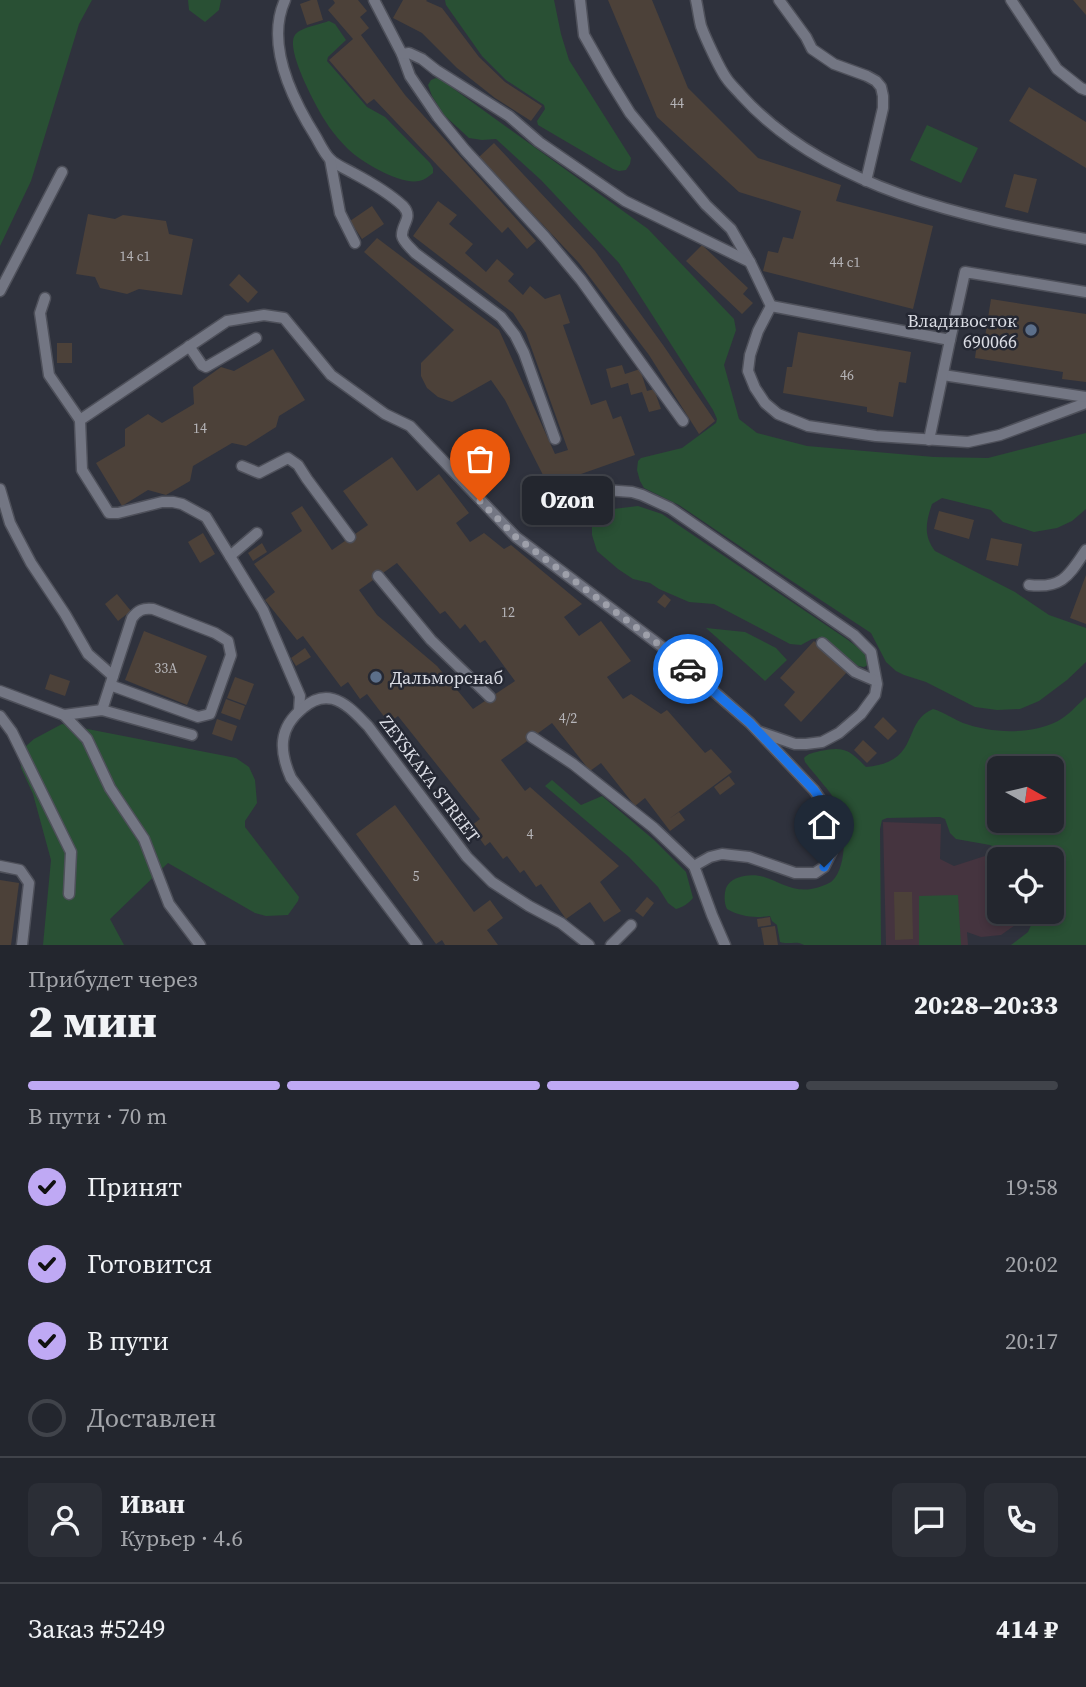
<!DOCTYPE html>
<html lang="ru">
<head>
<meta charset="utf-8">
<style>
  body { margin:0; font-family:"Source Serif 4",serif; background:#2b2e36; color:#f1f3f6; height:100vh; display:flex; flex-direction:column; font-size:26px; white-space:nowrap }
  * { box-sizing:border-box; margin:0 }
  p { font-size:23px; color:#a3a5aa }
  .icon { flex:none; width:38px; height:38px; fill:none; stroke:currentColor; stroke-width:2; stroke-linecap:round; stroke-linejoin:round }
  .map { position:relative; height:945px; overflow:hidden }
  .sheet { display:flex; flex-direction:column; background:#23262e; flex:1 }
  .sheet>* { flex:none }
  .needle { width:46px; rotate:98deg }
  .buttons { position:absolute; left:987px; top:756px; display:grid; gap:14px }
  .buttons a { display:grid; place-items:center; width:77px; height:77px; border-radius:10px; background:#23262e; box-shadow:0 4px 10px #0003,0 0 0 2px #40434a; font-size:35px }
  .pin { position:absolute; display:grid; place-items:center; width:60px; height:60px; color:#fff; margin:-72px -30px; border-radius:50% 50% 50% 0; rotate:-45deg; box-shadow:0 0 7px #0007 }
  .pin .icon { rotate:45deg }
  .courier { position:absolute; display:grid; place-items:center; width:70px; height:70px; margin:-35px; border:5px solid #1a73e8; border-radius:50%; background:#fff; color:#222; box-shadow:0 2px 9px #0007 }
  .bubble { position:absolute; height:49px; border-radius:10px; background:#23262e; box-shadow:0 4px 10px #0003,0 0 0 2px #40434a; font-size:23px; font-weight:800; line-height:49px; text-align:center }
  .summary em { font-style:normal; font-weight:800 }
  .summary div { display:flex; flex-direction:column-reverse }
  .summary { display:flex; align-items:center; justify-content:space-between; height:119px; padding:0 28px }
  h1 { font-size:46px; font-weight:800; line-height:52px }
  .bar { display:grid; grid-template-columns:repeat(4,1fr); gap:10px 7px; align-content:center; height:84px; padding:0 28px }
  .bar i { height:9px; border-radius:5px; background:#40434a }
  .bar .current { background:#bfa9f4 }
  .bar p { grid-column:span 4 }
  .line { display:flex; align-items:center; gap:18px; padding:0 28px; border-top:2px solid #40434a }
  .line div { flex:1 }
  .round { display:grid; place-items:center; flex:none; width:74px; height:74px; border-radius:10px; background:#2b2e36 }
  ol { padding:0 28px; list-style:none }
  li { display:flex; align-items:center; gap:21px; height:77px }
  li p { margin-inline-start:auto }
  li .icon { padding:7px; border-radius:50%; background:#bfa9f4; color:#111; stroke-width:4 }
  li:last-child { color:#a3a5aa }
  li i { width:38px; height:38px; border:4px solid #40434a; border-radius:50% }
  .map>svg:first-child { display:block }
  .education { fill:#45343f }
  .green { fill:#295034; fill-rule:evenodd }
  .building { fill:#4c4139; fill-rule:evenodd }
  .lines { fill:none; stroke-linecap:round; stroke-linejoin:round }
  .service-casing { stroke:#4e505a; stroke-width:13 }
  .service { stroke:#737683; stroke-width:10 }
  .done { stroke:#9ea0aa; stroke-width:7; stroke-dasharray:0 12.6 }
  .route { stroke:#1a73e8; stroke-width:9 }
  .service-dot { fill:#5c6f8a; stroke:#252833; stroke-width:2.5 }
  .labels { text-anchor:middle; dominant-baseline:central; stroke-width:5; stroke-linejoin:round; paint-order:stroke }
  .number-label { font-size:14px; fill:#b6b5b9 }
  .poi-label { font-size:18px; fill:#dadce4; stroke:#252833; text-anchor:end }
  .street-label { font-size:18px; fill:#dadce4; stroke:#252833 }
</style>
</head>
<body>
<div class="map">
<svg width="1086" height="945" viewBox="0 0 1086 945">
  <rect width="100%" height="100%" fill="#2f323d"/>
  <polygon class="education" points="883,822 941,824 940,859 954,866 988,855 1008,859 999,859 999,912 1022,912 1018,923 1001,935 981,937 967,932 968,945 886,945"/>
  <g class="green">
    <polygon points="0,0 92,0 79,24 31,181 0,246"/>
    <polygon points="188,0 221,0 219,10 205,22 189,10"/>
    <polygon points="445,0 554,0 561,34 569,60 631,158 630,164 626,170 619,171 613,169 538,125 537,121 545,109 544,105 506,80 482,56 446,5"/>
    <path d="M329,21l6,3 11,16 -18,17 -1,4 40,46 18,10 45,46 3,5v5c-5,4 -9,7 -14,8 -19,4 -58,-19 -72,-33 -8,-8 -17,-19 -23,-29 -9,-15 -39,-70 -29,-84 4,-7 26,-11 34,-14z"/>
    <path d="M436,78l4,1 208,150 86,90 2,11 -12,35 15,54 18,14 50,13 127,11 54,1 98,-25v76l-14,12 -15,7 -23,4 -31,-10 -12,-12 -49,-12 -10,6c-6,18 -9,31 3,47l80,41 34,23 37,13v34l-19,18 -28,21 -19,8 -23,1 -22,-3 -49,-25 -22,-7 -8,-4 -10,-9 -15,-29 -102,-67 -90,-61 -35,-17 -4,-7 -3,-11 1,-9 3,-3 41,-10 34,-25 1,-4 -4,-9 -94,-147 -78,-83 -45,-41 -14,1 -13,-2 -25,-23 -12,-19 -4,-11 3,-5z"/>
    <polygon points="927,125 978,148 961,183 910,160"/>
    <polygon points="638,506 662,514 848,640 865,653 868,665 864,667 858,666 827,640 820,638 812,639 801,645 790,644 714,604 689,602 659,589 650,583 633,579 618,569 597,551 592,535 592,523 598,515 605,510"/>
    <polygon points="706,628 745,632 776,648 787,660 765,681"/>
    <path d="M1086,697v248h-75l17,-13 9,-20h15v-53h-35l-5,-5 -22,-9 -34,-6 -6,-6 -5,-14 -5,-2 -53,1 -5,2 -2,9 1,116h-77c-7,-5 -16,0 -24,-3l-3,-17 -5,-4 -2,-5c-15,2 -29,1 -43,-7 -3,-6 -3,-14 -1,-21 5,-13 27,-15 38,-11 16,5 29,15 47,12 6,-1 15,-4 20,-7 16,-12 15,-55 9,-73 -5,-13 -26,-35 -35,-47l-1,-4c5,-5 9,-5 16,-7 25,-5 29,-1 46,16 56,-5 35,-45 67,-58 11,3 20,10 30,14 28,10 65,12 93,-1 11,-5 21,-17 30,-25zM999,768h53v53h-53z"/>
    <polygon points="62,724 236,758 249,767 255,780 257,803 245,821 245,827 299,897 298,901 288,915 266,916 255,913 168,863 110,919 124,945 43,945 51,860 33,794 21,768 20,756 26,746 34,739"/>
    <path d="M552,780l29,25 21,-9 52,44 32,32 7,26c-5,6 -10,9 -17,11l-8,-6 -10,-16 -29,-30 -84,-71z"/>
    <polygon points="958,895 961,945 919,945 919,896"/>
  </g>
  <g class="building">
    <polygon points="311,0 317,0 323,20 307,25 300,4"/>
    <polygon points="333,0 358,0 367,11 360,17 369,28 361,35 405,95 536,241 527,249 508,227 502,233 374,99 367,104 329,60 353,39 328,10 335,3"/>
    <polygon points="403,0 427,0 426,1 442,8 479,57 505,82 542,106 531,121 495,98 457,68 422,33 393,18"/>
    <polygon points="608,0 652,0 688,88 758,158 841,185 836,201 933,226 913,309 763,271 768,251 778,253 783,237 793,239 801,211 739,192 657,117"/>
    <polygon points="1073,0 1086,0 1086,15"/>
    <polygon points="1029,87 1086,122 1086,168 1009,121"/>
    <polygon points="494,143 595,251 663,345 715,421 699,434 649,355 579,263 479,157"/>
    <polygon points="1014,174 1037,179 1028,213 1005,207"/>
    <polygon points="438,201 457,215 449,224 473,244 465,253 486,272 497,259 514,274 508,281 523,295 530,286 545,299 560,294 570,323 563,325 591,405 606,400 613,419 621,416 635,455 564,480 566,485 555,483 543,475 505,400 491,380 452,402 438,397 427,388 421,376 421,363 454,330 364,252 377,238 499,330 555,454 568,450 526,333 513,313 413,236"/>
    <polygon points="372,206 384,224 362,239 350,221"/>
    <polygon points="88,214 115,219 123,215 166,221 169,234 193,239 182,295 139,289 127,294 100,288 95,277 76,274"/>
    <polygon points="702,245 748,288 743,294 753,303 742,314 686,261"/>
    <polygon points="239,274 258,292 248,303 229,285"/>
    <polygon points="991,299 1086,314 1086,382 1062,379 1063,372 975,358 978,336 985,337"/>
    <polygon points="798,332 911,352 906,383 899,382 893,417 867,412 867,407 783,393 787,367 792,367"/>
    <rect x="57" y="343" width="15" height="20"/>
    <polygon points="273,349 305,400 279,416 276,427 246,446 232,443 193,466 190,481 166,495 148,490 122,506 96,463 125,446 125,429 148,414 162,423 194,404 193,387 221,367 234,371"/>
    <polygon points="622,365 625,374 640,369 647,391 654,389 661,409 649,412 642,392 631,395 628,383 611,388 606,369"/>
    <path d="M392,457l25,34 22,-17 30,39 -13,10 14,19 14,-9 20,16 7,-4 71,59 -18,13 15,19 22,-15 30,40 -24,16 16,22 8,-5 30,20 6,-4 38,43 6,-4 21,23 -63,47 10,-7 6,8 -15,11 -25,-33 -10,8 -34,-43 -11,8 -38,-48 -51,37 24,31 5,-4 89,79 -19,16 21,29 -17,11 -14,-20 -24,17 -25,-35 -5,3 -12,-17 -4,3 -13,-17 -4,3 -13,-17 -5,4 -14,-20 9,-7 -82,-103 -9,7 -22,-29 -7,5 -12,-17 -7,5 -38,-51 -6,4 -32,-40 10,-8 -21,-28 48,-33 -11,-18 11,-7 30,44 36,-25 -25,-34zM397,563l43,51 5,-3 15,18 5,-5 15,19 5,-3 30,41 -42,28 -36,-43 -60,-51 -18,-25z"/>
    <polygon points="939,511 974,520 969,539 934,529"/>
    <polygon points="203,533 215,554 200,563 188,542"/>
    <polygon points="991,538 1022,544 1018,566 986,560"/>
    <polygon points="262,543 267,552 253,561 248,553"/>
    <polygon points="1086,575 1086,624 1070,618"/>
    <polygon points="117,594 131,611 118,621 105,604"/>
    <polygon points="664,594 671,600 665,608 657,602"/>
    <polygon points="144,631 207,656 187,705 125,680"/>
    <polygon points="814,641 847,672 801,722 784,705 795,692 780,678"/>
    <polygon points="305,648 311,657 296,666 291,658"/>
    <polygon points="50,674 70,681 65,696 45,689"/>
    <polygon points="235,677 254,684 246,705 227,698"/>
    <polygon points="226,699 245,706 240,720 221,713"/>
    <polygon points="883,717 897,731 888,740 874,727"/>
    <polygon points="217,719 237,726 232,741 212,734"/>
    <polygon points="863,740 877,753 867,763 854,750"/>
    <polygon points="729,776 735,784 720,795 714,787"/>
    <polygon points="395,805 474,912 490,900 503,918 487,930 498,945 445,945 442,940 436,944 356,834"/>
    <polygon points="0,880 19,883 11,945 0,945"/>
    <polygon points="894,892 912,892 913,939 895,940"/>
    <polygon points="647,897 654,903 643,917 635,911"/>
    <polygon points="770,917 771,925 758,927 757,919"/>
    <polygon points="775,926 778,945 764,945 761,928"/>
  </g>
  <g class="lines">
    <defs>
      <g id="service">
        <path d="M285,0c-20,44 7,99 31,137 4,7 8,16 14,22 6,6 16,10 23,14 17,9 36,20 50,33 11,12 -2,18 -1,30 1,6 9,12 13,17l86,64 14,18 9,18 31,86"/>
        <polyline points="374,0 402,54 410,76 438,117 465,150 545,237 581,280 683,421"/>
        <polyline points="580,0 584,35 609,79 630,113 706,205 731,229 750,262 771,306 758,331 750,355 748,371 755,388 765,403 778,414 808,426 876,436 968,442 1000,435 1086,403"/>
        <path d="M696,0c2,9 3,18 5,26 4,11 19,44 26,53 4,6 10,11 14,16 85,94 226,123 345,144"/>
        <polyline points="779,0 806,37 812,49 834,64 867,76 876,81 881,87 883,96 883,108 866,181"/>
        <polyline points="1011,0 1057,69 1081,88 1086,90"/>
        <polyline points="402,54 409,53 422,59 436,70 509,116 539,142 625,201 750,262"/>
        <polyline points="330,159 340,213 355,243"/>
        <polyline points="0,291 62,172"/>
        <polyline points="45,298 40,313 49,375 80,420"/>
        <polyline points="771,306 950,340 965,272 1086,292"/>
        <polyline points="189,346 202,365 206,367 256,338"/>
        <polyline points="943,375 1086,397"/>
        <polyline points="929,440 950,340"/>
        <polyline points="242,466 259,473 288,458 298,465 307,479 350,537"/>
        <polyline points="0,489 10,523 31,563 65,614 88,654 113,676"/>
        <polyline points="591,489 632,492 642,495 670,508 854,635 871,652 877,684 875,695 861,714 839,733 822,742 806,744 795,744 760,732"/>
        <polyline points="230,556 257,533"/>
        <polyline points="378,576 431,640 490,697"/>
        <path d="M1029,585c34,4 40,-10 57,-35"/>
        <polyline points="822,643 855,672 876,681"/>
        <polyline points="0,691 64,715 87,739 110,788 144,839 169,904 200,945"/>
        <path d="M102,710l30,-92c6,-8 11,-10 21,-9l62,24 13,8 3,14 -21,59 -12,3 -88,-32"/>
        <polyline points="299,711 300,696 263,610 206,517 182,504 173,502 162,502 118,513 109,513 82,470 80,420 227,321 264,315 284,318 331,375 385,414 410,426 516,537 665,649 750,723 814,790 825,806 832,827 833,840 832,851 824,867 815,873 795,873 749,857 722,854 710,857 694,866"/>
        <polyline points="64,715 102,710 192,735"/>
        <polyline points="0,716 12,732 71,852 69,894"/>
        <polyline points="532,737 573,764 654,828 694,866 712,915 725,945"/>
        <polyline points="0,866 20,870 29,883 22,945"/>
        <path d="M417,945l-126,-167c-12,-27 -13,-50 12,-70 8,-7 18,-12 30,-9 14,4 25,17 35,27l99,131 25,25 37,24 32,17 28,22"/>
        <polyline points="611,945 631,925"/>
      </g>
    </defs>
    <use href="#service" class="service-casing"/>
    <use href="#service" class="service"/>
  </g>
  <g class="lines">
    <polyline class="done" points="480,501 516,537 665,649 688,669"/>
    <polyline class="route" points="688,669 750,723 814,790 825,806 832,827 833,840 832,851 824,867"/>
  </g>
  <g class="service-dot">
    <circle cx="1031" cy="330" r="7"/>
    <circle cx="376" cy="677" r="7"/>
  </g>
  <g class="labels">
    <g class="number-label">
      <text x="677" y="103">44</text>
      <text x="135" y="256">14 с1</text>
      <text x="845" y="262">44 с1</text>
      <text x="847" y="375">46</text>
      <text x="200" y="428">14</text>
      <text x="508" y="612">12</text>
      <text x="166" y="668">33А</text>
      <text x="568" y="718">4/2</text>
      <text x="530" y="834">4</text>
      <text x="416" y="876">5</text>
    </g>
    <g class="poi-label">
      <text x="1017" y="320">Владивосток<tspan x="1017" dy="21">690066</tspan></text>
      <text x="390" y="677" text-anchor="start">Дальморснаб</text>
    </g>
    <g class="street-label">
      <text transform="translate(430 779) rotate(53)">ZEYSKAYA STREET</text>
    </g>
  </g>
</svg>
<div class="buttons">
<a><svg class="needle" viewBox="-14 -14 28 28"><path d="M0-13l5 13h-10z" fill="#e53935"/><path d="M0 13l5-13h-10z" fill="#a3a5aa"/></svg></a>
<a><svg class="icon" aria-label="locate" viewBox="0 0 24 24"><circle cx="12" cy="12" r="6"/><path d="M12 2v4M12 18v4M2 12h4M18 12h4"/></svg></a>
</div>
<div class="pin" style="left:480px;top:501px;background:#ea580c"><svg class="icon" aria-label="bag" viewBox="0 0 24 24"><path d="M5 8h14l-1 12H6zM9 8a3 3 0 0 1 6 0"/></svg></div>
<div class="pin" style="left:824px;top:867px;background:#1f2937"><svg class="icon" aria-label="home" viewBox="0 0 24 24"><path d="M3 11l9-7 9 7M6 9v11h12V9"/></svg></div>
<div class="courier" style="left:688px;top:669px"><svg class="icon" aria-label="car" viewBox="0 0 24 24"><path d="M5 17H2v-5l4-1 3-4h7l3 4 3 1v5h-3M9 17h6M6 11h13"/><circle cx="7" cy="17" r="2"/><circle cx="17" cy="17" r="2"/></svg></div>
<div class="bubble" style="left:522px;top:476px;width:91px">Ozon</div>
</div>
<section class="sheet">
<div class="summary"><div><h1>2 мин</h1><p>Прибудет через</p></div><em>20:28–20:33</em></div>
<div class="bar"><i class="current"></i><i class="current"></i><i class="current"></i><i></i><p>В пути · 70 m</p></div>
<ol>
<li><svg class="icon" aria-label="check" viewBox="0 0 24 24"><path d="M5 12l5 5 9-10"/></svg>Принят<p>19:58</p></li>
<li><svg class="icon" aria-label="check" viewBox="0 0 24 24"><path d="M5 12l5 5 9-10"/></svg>Готовится<p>20:02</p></li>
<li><svg class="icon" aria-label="check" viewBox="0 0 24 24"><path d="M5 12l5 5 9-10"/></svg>В пути<p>20:17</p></li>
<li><i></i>Доставлен</li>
</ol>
<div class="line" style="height:126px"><a class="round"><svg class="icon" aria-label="person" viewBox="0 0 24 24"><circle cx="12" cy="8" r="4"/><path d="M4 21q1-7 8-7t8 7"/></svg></a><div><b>Иван</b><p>Курьер · 4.6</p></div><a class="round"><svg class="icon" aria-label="chat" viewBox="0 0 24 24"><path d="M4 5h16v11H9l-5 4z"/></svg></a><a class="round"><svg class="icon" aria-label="phone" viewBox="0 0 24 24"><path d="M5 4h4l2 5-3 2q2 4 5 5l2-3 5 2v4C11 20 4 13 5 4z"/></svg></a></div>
<div class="line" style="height:91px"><div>Заказ #5249</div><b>414 ₽</b></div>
</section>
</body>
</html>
